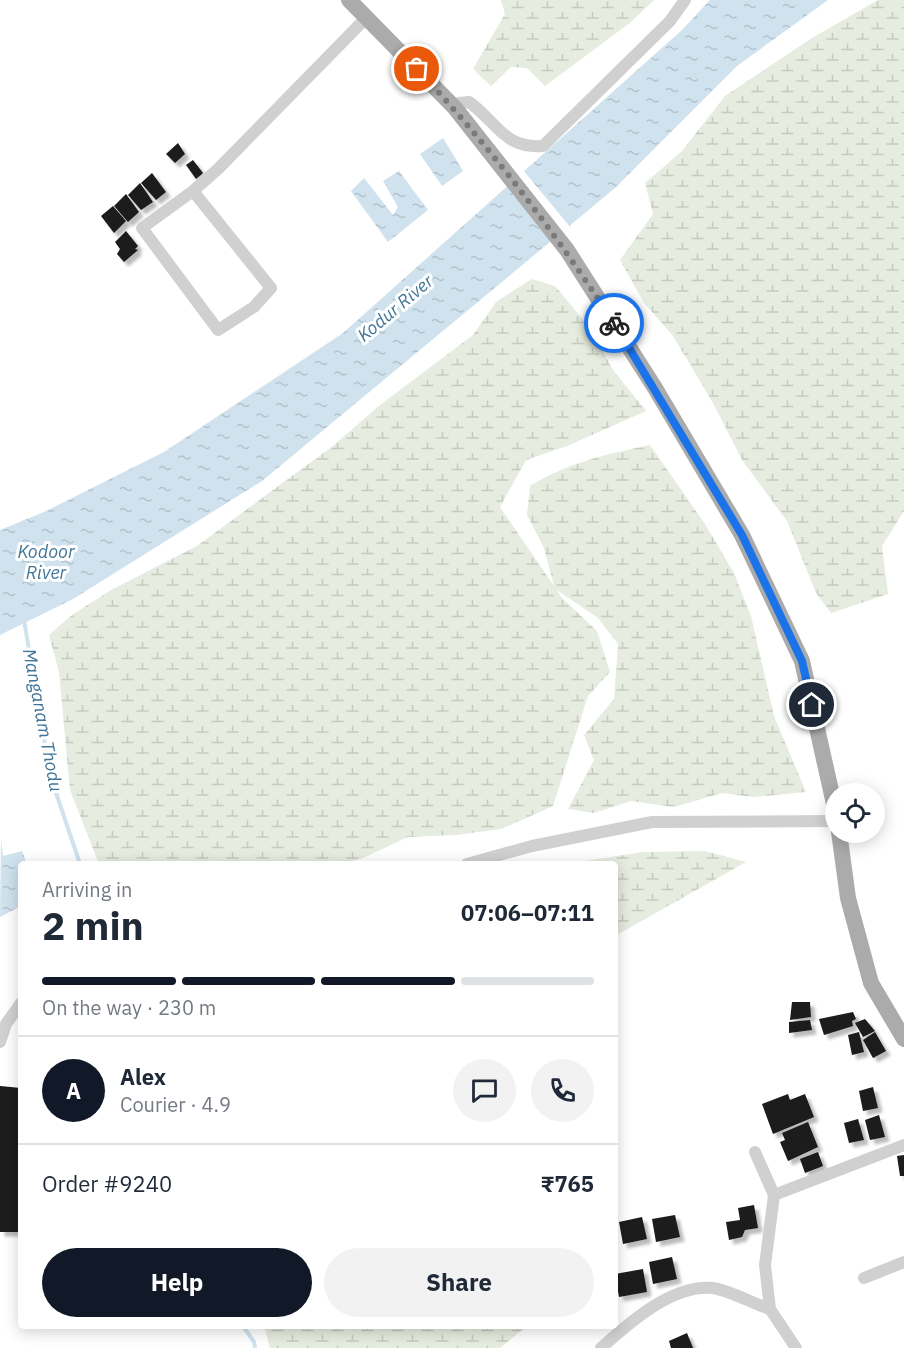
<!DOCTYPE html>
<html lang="en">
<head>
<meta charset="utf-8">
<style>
  body { margin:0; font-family:"IBM Plex Sans",sans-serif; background:#f2f2f3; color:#1f2937; height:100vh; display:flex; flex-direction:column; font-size:22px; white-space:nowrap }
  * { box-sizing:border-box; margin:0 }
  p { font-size:20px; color:#747a83 }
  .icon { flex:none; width:33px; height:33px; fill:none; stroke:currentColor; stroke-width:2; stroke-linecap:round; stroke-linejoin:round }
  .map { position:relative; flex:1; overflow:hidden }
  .side { position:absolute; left:18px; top:861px; width:600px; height:468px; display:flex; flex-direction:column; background:#fff; border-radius:6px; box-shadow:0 3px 15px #0003 }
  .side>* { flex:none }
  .controls { position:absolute; left:825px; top:783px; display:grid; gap:12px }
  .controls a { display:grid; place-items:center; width:60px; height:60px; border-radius:50%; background:#fff; box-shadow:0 3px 15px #0003; font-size:30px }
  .pin { position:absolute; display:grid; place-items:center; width:51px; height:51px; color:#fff; margin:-26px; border:3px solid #fff; border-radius:50%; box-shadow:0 2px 6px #0007 }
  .courier { position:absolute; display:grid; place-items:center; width:60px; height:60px; margin:-30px; border:4px solid #1a73e8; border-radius:50%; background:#fff; color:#222; box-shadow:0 2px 8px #0007 }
  .head em { font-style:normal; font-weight:700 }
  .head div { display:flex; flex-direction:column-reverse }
  .head { display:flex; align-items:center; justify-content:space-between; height:102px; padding:0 24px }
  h1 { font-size:39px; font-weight:700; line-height:45px }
  .bar { display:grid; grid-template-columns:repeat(4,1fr); gap:9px 6px; align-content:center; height:72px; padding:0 24px }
  .bar i { height:8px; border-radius:4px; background:#e0e1e3 }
  .bar .on { background:#111827 }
  .bar p { grid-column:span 4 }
  .line { display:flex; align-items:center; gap:15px; padding:0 24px; border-top:2px solid #e0e1e3 }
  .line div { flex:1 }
  .round { display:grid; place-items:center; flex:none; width:63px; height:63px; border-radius:32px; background:#f2f2f3 }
  .cta { display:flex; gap:12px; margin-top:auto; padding:12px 24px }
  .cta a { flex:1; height:69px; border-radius:36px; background:#111827; color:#fff; font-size:24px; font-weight:700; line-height:69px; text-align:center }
  .cta a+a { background:#f2f2f3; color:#1f2937 }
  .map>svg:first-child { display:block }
  .wetland { fill:url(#wetland-marsh) }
  .water { fill:url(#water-ripples) }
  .pier { fill:#fff }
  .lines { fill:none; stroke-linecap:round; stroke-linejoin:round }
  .stream { stroke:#cfe2ee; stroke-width:4 }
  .building { fill:#1a1a1a; filter:url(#shadow) }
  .minor { stroke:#d0d0d0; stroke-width:12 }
  .major { stroke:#ababab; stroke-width:16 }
  .done { stroke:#7a7a7a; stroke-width:6; stroke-dasharray:0 10.8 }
  .route { stroke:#1a73e8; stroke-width:8 }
  .labels { text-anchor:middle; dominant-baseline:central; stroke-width:6; stroke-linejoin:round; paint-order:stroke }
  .water-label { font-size:18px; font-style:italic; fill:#3f7597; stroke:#fff }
</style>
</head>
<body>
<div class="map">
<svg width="904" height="1348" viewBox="0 0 904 1348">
  <defs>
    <pattern id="wetland-marsh" width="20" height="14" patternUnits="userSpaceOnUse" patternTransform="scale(1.5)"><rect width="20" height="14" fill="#e6ecdf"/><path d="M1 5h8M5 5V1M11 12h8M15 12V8" fill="none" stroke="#c6cbc0"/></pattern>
    <pattern id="water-ripples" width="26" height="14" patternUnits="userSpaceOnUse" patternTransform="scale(1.5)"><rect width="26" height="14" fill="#cfe2ee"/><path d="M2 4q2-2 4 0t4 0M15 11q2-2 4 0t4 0" fill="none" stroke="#b2c2cd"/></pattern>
    <filter id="shadow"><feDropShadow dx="4.5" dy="4.5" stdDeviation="1.5" flood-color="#0004"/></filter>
  </defs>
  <rect width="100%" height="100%" fill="#fff"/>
  <g class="wetland">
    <polygon points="501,0 654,0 631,22 545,86 527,68 511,67 491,86 473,69 505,14"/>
    <polygon points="878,0 904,0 904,511 882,546 888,594 831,613 816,593 787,521 742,460 713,403 673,336 644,303 620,260 653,214 645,183 682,151 725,96 812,38"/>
    <path d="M532,279l23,7 35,42 23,42 33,41 -79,35 -41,14 -26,47 54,79 -10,-38 -17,-33 3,-29c37,-23 77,-32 120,-41l55,79 29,49 17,43 23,100 32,76 -53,5 -31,-4 -48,14 -43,-6 -37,12 -26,-4 26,-49 -10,-25 30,-36 4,-55 -20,-26 -41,-28 4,7 36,34 13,41 -22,24 -35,110 -52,23 -45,6 -48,2 -45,21 -21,6h-243l-29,-74 -11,-118 -10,-37 23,-20 39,-25 86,-44 136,-100 47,-41 93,-70 23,-33z"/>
    <polygon points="705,851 746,862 615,936 615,864 565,864 643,852"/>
    <polygon points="264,1326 527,1326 500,1348 270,1348"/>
  </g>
  <g class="water">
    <polygon points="710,0 828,0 737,66 615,188 262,481 73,599 0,635 0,530 44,512 164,452 343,333 682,30"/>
    <polygon points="443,138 463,171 442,186 420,154"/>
    <polygon points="399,171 428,210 388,242 351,191 364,178 393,215 398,207 383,181"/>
    <polygon points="1,840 3,856 22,851 27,864 21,864 21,906 0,917"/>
  </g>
  <polygon class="pier" points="523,170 571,228 555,242 507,184"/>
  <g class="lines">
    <g class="stream">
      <polyline points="24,620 50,775 80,864"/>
      <polyline points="243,1326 254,1342 255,1348"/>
    </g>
  </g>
  <g class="building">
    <polygon points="178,143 185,154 175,163 166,154"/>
    <polygon points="193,160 203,173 196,179 186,165"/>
    <polygon points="152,173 166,192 156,200 141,183"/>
    <polygon points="140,183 153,202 141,210 128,195"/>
    <polygon points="126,194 139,212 128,222 114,206"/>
    <polygon points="113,206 126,221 114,233 101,216"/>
    <polygon points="126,231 138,246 135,249 138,250 124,262 117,254 120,249 115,242"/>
    <polygon points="792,1002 810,1002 811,1017 790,1020"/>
    <polygon points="853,1012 856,1019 852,1021 853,1026 824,1035 819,1019"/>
    <polygon points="865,1019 875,1031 863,1037 855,1023"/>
    <polygon points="810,1020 812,1030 789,1033 789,1022"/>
    <polygon points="859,1032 864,1052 852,1055 848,1035"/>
    <polygon points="875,1032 886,1051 873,1058 863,1040"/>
    <polygon points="0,1086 21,1088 21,1232 0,1232"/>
    <polygon points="873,1087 878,1108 863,1111 859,1091"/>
    <polygon points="788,1094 790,1100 805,1094 814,1117 773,1134 762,1104"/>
    <polygon points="879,1115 885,1137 870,1140 865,1120"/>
    <polygon points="858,1119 864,1140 849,1143 844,1123"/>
    <polygon points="808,1122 818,1147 788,1161 780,1142 785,1140 782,1133"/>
    <polygon points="818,1152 823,1166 805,1173 800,1159"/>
    <polygon points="904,1155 904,1176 900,1176 897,1156"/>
    <polygon points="754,1205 758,1228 745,1230 742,1237 729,1240 726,1222 740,1220 738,1208"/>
    <polygon points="675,1215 680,1237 656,1242 652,1219"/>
    <polygon points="642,1217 647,1239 623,1244 619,1222"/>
    <polygon points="672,1257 677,1279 653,1284 649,1262"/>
    <polygon points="643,1269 647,1292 619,1297 615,1274"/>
    <polygon points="687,1333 693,1348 671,1348 669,1341"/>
  </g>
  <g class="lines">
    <g class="minor">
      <path d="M455,108l4,-5 10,-1c28,20 35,47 74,44l127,-125 15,-21"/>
      <polyline points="193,191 271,288 254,307 218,330 142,228 193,191 218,169 367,17"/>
      <polyline points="467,864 532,846 652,822 836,821"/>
      <polyline points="0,1042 6,1024 21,1003"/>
      <polyline points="755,1152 774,1195"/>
      <polyline points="864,1278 904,1262"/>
      <path d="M601,1348c28,-25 71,-64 112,-60 18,3 39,15 57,21"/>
      <polyline points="796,1348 770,1309 765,1265 774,1195 904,1145"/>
    </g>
    <g class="major">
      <polyline points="349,0 455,108 567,250 655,388 742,535 802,661 836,813"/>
      <polyline points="839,832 848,898 871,983 904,1039"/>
    </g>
  </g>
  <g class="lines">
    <path class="done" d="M417,69c73,77 139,165 197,254"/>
    <polyline class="route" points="614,323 742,535 802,661 812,705"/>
  </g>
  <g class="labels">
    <g class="water-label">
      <text transform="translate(395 308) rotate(-40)">Kodur River</text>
      <text x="46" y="551">Kodoor<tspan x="46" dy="21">River</tspan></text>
      <text transform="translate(43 720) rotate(79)">Manganam Thodu</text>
    </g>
  </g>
</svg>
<div class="controls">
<a><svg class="icon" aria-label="locate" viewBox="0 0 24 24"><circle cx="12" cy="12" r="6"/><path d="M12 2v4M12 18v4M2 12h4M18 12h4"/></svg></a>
</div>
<div class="pin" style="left:417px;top:69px;background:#ea580c"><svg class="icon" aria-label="bag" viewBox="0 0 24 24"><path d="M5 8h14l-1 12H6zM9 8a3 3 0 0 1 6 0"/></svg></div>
<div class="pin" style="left:812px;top:705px;background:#1f2937"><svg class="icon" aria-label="home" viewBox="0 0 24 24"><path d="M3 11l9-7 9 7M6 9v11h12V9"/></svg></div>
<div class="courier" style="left:614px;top:323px"><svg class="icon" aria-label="bike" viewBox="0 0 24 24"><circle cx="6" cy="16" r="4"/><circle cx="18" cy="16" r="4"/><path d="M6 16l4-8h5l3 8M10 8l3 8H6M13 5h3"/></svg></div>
<section class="side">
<div class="head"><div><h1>2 min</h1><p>Arriving in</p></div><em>07:06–07:11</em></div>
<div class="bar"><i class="on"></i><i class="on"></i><i class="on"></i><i></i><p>On the way · 230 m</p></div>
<div class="line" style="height:108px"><b class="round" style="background:#111827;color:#fff">A</b><div><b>Alex</b><p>Courier · 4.9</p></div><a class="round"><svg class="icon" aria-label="chat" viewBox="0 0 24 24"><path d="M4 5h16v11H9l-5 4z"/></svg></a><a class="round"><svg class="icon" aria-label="phone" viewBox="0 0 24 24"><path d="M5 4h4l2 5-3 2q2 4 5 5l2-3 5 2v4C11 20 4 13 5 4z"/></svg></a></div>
<div class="line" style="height:78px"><div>Order #9240</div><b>₹765</b></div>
<div class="cta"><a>Help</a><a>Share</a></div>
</section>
</div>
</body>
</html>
